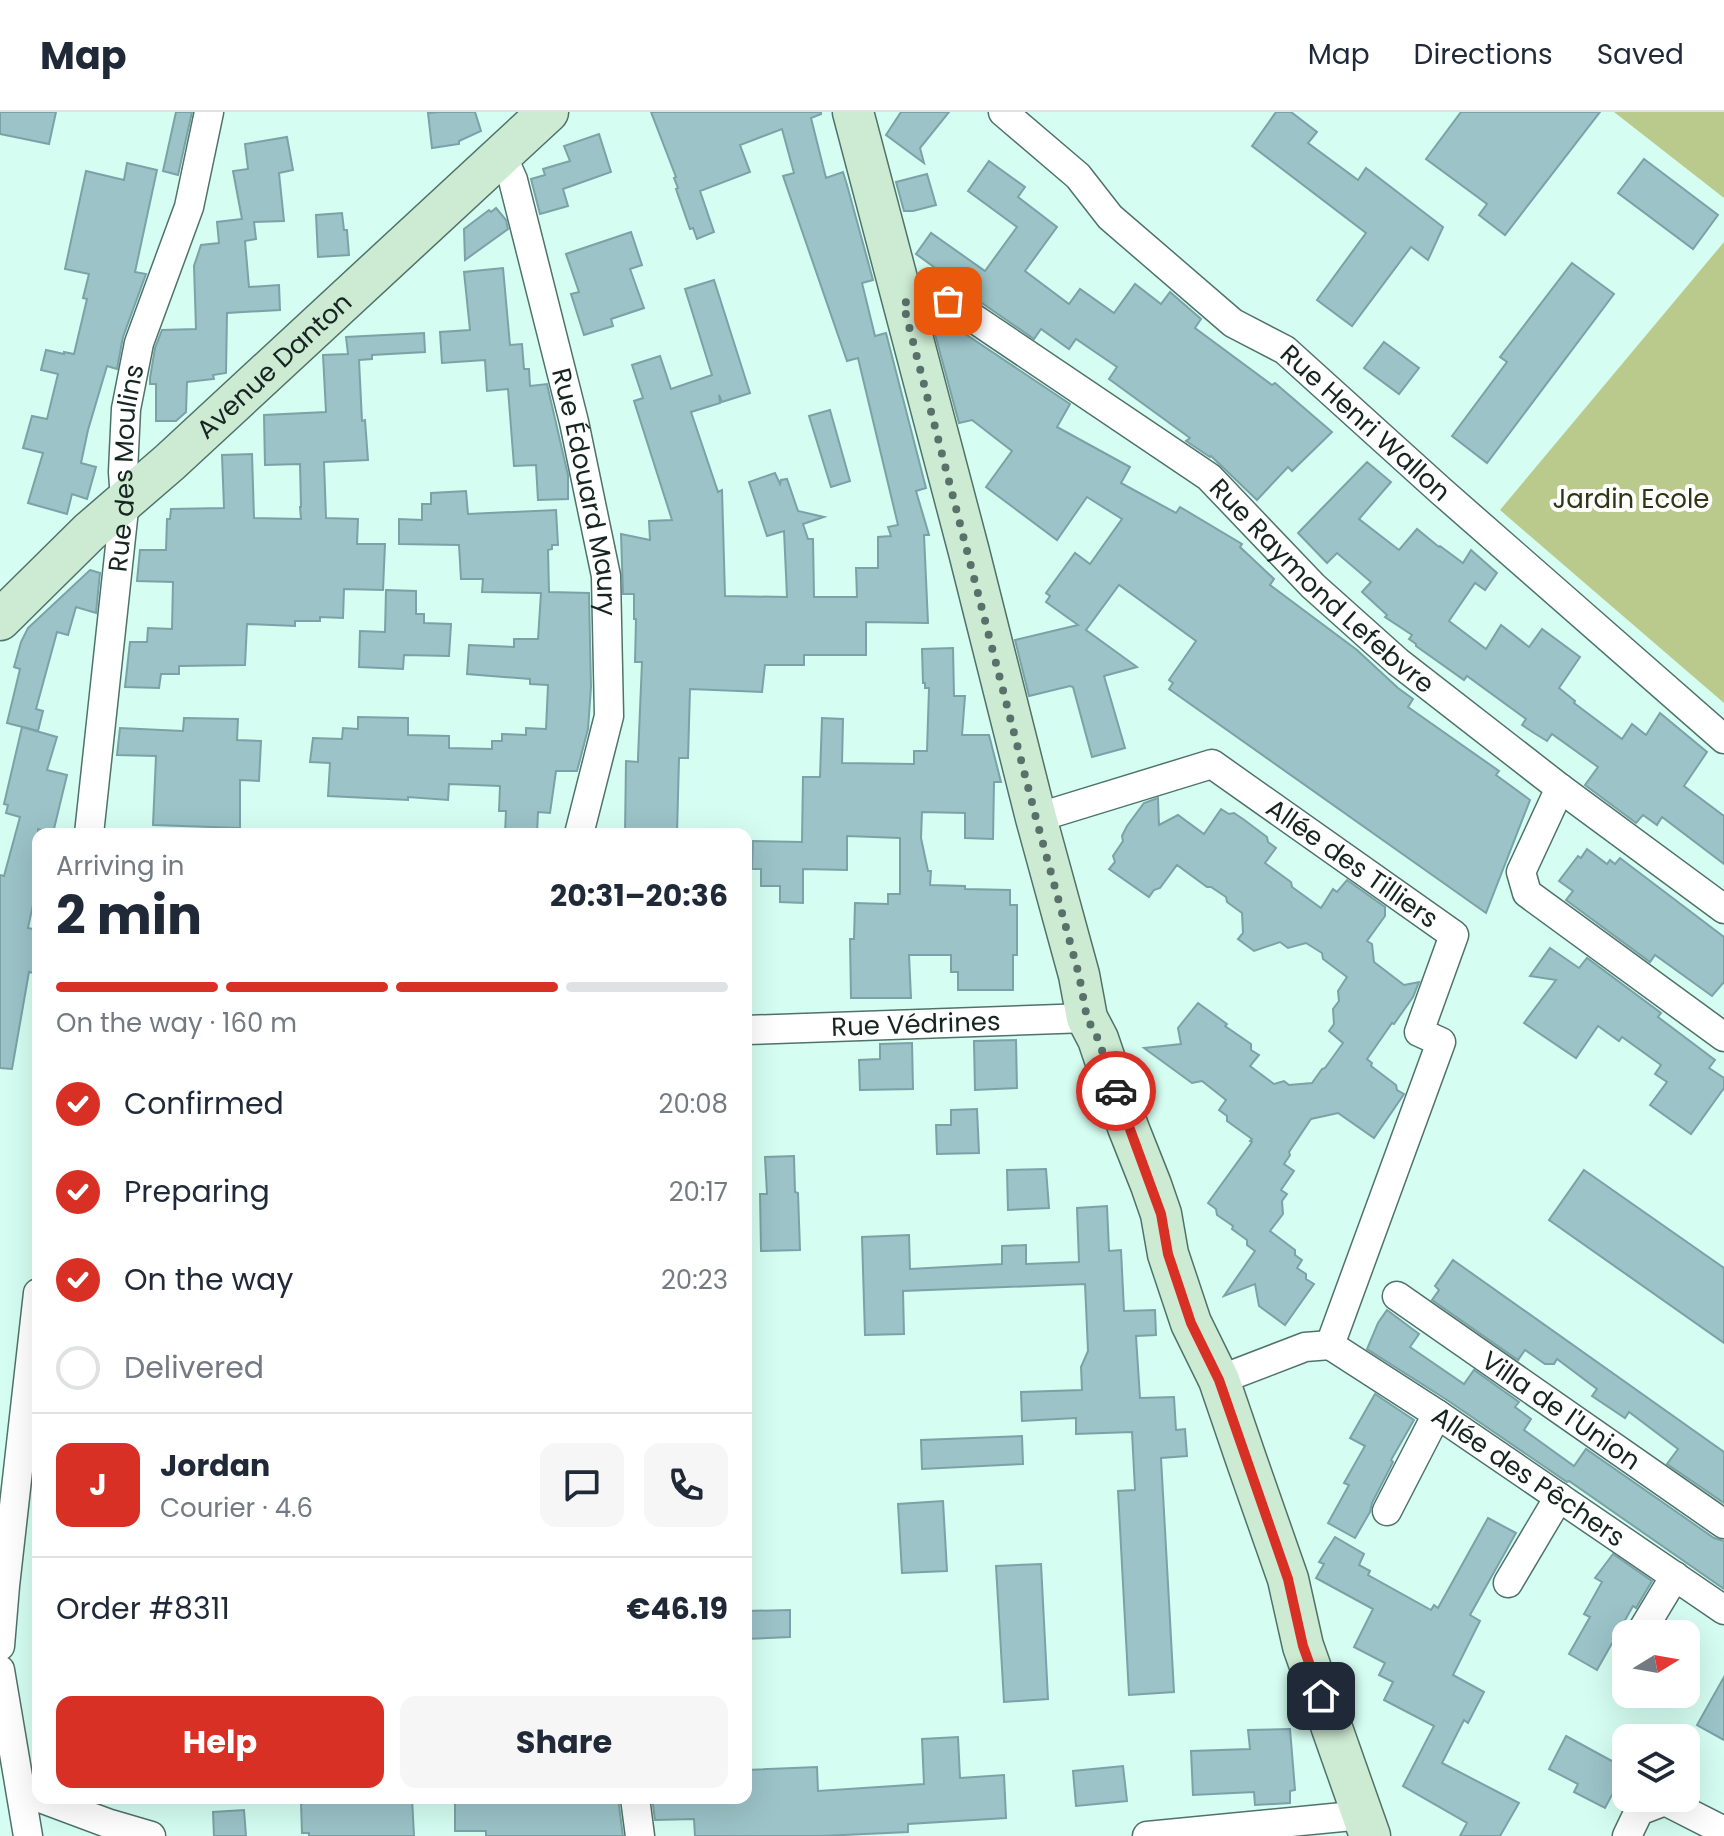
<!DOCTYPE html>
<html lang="en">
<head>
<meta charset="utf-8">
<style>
  body { margin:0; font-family:Poppins,sans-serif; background:#f6f6f7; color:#1f2937; height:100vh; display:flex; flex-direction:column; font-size:30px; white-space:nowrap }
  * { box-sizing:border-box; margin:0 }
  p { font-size:26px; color:#747a83 }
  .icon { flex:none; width:44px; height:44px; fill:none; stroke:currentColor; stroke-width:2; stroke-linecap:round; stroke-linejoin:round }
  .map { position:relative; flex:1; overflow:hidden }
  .side { position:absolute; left:32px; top:716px; width:720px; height:976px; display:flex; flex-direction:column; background:#fff; border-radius:16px; box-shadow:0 8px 32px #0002 }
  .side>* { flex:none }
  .needle { width:52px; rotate:79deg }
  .buttons { position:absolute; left:1612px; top:1508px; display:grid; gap:16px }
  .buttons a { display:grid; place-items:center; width:88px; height:88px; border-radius:16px; background:#fff; box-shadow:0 8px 32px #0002; font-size:40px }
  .pin { position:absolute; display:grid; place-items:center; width:68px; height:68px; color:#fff; margin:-34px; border-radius:16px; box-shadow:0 4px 12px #0006 }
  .courier { position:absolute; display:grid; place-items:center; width:80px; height:80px; margin:-40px; border:6px solid #d93025; border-radius:50%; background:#fff; color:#222; box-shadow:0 2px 10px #0007 }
  .overview em { font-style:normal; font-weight:700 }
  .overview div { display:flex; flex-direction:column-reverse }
  .overview { display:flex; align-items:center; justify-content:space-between; height:136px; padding:0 24px }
  h1 { font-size:52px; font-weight:700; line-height:60px }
  .bar { display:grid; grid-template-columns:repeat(4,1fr); gap:12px 8px; align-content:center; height:96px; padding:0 24px }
  .bar i { height:10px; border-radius:6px; background:#e0e1e3 }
  .bar .active { background:#d93025 }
  .bar p { grid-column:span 4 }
  .line { display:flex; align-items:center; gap:20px; padding:0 24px; border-top:2px solid #e0e1e3 }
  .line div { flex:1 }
  .round { display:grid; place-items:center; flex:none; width:84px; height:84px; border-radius:16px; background:#f6f6f7 }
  ol { padding:0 24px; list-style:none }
  li { display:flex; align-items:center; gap:24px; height:88px }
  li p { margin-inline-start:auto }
  li .icon { padding:8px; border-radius:50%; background:#d93025; color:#fff; stroke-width:4 }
  li:last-child { color:#747a83 }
  li i { width:44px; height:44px; border:4px solid #e0e1e3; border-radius:50% }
  .cta { display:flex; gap:16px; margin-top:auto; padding:16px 24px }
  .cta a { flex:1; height:92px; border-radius:16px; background:#d93025; color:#fff; font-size:32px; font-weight:700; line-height:92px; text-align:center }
  .cta a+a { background:#f6f6f7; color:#1f2937 }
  header { display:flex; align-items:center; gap:48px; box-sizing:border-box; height:112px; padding:0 40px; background:#fff; border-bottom:2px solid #e0e1e3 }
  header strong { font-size:38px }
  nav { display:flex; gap:44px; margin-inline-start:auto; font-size:28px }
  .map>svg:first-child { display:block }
  .green { fill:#baca8c }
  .building { fill:#9bc3c8; stroke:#7ba2a6; stroke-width:2 }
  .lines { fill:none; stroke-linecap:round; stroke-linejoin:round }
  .street-casing { stroke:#4f7369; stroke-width:31 }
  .secondary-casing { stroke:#4f7369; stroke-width:43 }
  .street { stroke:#fff; stroke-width:28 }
  .secondary { stroke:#cdead2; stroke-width:40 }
  .done { stroke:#59716a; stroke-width:8; stroke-dasharray:0 14.4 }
  .route { stroke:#d93025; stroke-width:10 }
  .labels { text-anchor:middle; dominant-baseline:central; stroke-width:8; stroke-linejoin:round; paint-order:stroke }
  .street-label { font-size:26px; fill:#162521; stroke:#fff }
  .park-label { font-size:26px; fill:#2e3614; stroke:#fff }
</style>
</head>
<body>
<header>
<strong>Map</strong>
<nav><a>Map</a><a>Directions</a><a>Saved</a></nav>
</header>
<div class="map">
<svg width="1724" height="1724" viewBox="0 0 1724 1724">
  <rect width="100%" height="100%" fill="#d5fdf1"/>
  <g class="green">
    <polygon points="1614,0 1724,0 1724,86"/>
    <polygon points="1724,130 1724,591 1500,398"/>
  </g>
  <g class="building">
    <polygon points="0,0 56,0 49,32 0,22"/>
    <polygon points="176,0 192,0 178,63 163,59"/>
    <polygon points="439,0 475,0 481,19 459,29 459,32 432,36 428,1"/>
    <polygon points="651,0 821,0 821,2 811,6 826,66 843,60 847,73 873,168 862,171 875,224 886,221 926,376 916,379 929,423 924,423 928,511 866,510 866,543 804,543 804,553 765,553 762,580 690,577 688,646 679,646 677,722 625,722 626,649 638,650 638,645 642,550 635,550 636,507 634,507 634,482 623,482 621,422 650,428 649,409 672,408 634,289 643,286 632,253 660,244 671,277 712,263 685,177 714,168 750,281 722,290 719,283 720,291 691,300 718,380 722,378 725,484 787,485 784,419 767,424 749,370 775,361 780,372 781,368 787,367 798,399 824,405 803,412 808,427 813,427 814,485 857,485 856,456 878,456 878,425 891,424 888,415 898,413 858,246 847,249 783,64 794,61 782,17 740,33 750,60 700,79 714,120 697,127 693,116 690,117 676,77 678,76 674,66 676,65"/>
    <polygon points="901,0 949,0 920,36 924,51 886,23"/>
    <polygon points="1276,0 1291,0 1317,20 1308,31 1358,68 1366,56 1443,115 1428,148 1411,135 1352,214 1317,188 1366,121 1252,34"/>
    <polygon points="1461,0 1600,0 1505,123 1479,103 1487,92 1426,47"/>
    <polygon points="599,22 611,60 563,77 568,94 540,102 531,67 545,63 543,57 570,49 564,34"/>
    <polygon points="287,25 293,58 279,61 284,109 254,110 256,127 245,129 249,175 279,173 280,198 227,201 226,261 213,263 214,267 187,270 186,300 176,309 156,309 156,272 150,272 150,266 155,236 162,218 196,217 194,154 201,133 219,131 217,110 242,107 233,59 248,57 245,32"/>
    <polygon points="1644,47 1718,103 1693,137 1618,81"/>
    <polygon points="989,49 1025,75 1018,85 1057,115 1025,159 1069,192 1080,177 1114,201 1135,172 1161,192 1170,180 1201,207 1195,216 1272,273 1275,271 1332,320 1292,359 1288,355 1257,388 1211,344 1210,345 1186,329 1190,326 1109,267 1117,255 1076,227 1069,237 1041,217 1034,227 969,182 970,181 916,142 931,121 985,159 1017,115 968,79"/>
    <polygon points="127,51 157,58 135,160 146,162 123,225 117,257 107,254 88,318 81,351 96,355 87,387 72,382 67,402 28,391 43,341 23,336 32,304 47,307 58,262 41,258 46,238 64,242 64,240 74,242 87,187 83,186 89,162 65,157 86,59 124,68"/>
    <polygon points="927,62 936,93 913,99 904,99 896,70"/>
    <polygon points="496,96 506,108 508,117 465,148 464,117 489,98 491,100"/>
    <polygon points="342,101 344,118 347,118 349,143 318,145 316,103"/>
    <polygon points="631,120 642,153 630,157 644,196 611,207 613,214 584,223 571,182 579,180 566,142"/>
    <polygon points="1572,151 1614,182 1487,351 1452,324 1507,250 1500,245"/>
    <polygon points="503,156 510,233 522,232 524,257 529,257 530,274 547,272 568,363 568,387 538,388 536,353 514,354 508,277 487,279 485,248 442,251 440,220 470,218 464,160"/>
    <polygon points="940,205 1070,292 1057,315 1130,355 1121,371 1176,401 1180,395 1242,432 1240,435 1274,467 1270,473 1357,538 1398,576 1413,587 1408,595 1499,659 1496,663 1530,688 1486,801 1169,577 1173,571 1169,568 1196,529 1119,473 1086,518 1137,555 1104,564 1125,636 1092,645 1073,575 1070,574 1029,584 1015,528 1078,513 1046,490 1050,484 1046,481 1075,441 1090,452 1122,407 1087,385 1057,428 986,375 1012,339 972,308 959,311 932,211"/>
    <polygon points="424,221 425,240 372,243 372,247 359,248 362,309 365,308 368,348 324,350 326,406 358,407 357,432 385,432 383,478 344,477 343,506 320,505 320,509 295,509 295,514 247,512 245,553 179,554 179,562 161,562 159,576 125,575 130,530 147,530 148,516 172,517 173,470 137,469 140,438 166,438 167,407 170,407 171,397 224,396 222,343 252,342 254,406 301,407 300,395 301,395 300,352 265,353 264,303 326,300 323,243 348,242 346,225"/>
    <polygon points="1384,230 1419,256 1399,282 1364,256"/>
    <polygon points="830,298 850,369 831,375 809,304"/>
    <polygon points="1367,350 1391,370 1359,407 1399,438 1417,417 1439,435 1440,434 1463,451 1471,438 1497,461 1485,478 1475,471 1449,509 1486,537 1501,513 1529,535 1542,517 1580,545 1559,576 1575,589 1574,591 1622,627 1632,612 1646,623 1660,601 1707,640 1684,674 1724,704 1724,752 1662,705 1657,713 1643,703 1636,711 1585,673 1598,655 1552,622 1547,629 1534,621 1522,613 1526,607 1467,564 1464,568 1416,534 1416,532 1409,527 1412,523 1385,505 1387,503 1362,480 1371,470 1337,441 1327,451 1298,421"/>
    <polygon points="466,379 468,402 556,398 558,433 552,433 552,437 548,438 549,480 589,481 591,575 588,617 577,659 556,659 550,701 538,700 537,722 505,722 506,699 499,699 500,674 449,672 448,688 408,685 408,688 328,684 330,651 310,650 313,626 342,627 343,616 358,617 358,605 408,606 408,623 449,624 449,636 492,637 492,629 502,629 502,622 526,623 526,616 546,617 548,573 530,572 530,567 467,562 469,533 514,535 514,527 538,527 541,481 482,480 483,467 461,467 459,433 399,432 399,407 422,408 422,392 431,392 431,381"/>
    <polygon points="90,458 100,461 96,501 76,495 68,523 57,520 36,597 43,599 38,619 7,611 20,557 14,555 21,530 28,516"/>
    <polygon points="386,478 416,479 416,502 424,502 424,511 451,512 449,544 404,543 403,557 359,555 360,519 385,520"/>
    <polygon points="953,536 954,584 965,584 962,623 989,623 1001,670 994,670 993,727 965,726 965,701 922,700 921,726 928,759 931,759 930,773 965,774 965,777 1010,778 1010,793 1017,793 1017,843 1013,843 1013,878 958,878 958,860 951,860 951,843 909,843 911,886 851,886 850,827 854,827 855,791 888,792 888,782 900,782 900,726 847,724 847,758 803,757 803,791 780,790 780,774 761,774 761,757 752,757 753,729 802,730 803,665 820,665 822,606 843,607 842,651 914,652 914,639 927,639 929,576 925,576 925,571 923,571 922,537"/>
    <polygon points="184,606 238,607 237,628 261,629 259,669 240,668 240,716 153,713 156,644 117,643 120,616 183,619"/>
    <polygon points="22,615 57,625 47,658 67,663 53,721 38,717 38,769 28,816 38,818 38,841 34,861 29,860 12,957 0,956 0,763 4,764 20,705 6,701 8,693 4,692"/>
    <polygon points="1158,686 1159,713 1178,703 1204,722 1221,697 1229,702 1234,701 1243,707 1267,725 1268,730 1276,736 1265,751 1291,770 1292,775 1321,796 1333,777 1337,780 1347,768 1385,795 1385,804 1367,829 1372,832 1374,850 1404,873 1419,870 1413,885 1394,912 1392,911 1367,947 1372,951 1371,954 1396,973 1397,978 1404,982 1374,1026 1338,1001 1311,1007 1289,1040 1290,1043 1284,1052 1294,1059 1281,1078 1287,1082 1282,1089 1283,1102 1270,1119 1295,1138 1295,1143 1302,1148 1297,1156 1306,1162 1306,1167 1314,1172 1285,1213 1259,1194 1255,1172 1224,1184 1255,1139 1247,1133 1247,1128 1232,1117 1233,1114 1217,1103 1216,1097 1208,1091 1252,1030 1250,1029 1252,1027 1227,1009 1227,1004 1219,998 1226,988 1202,969 1192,971 1144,936 1181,932 1178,916 1198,891 1227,912 1225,914 1251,932 1251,938 1259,943 1250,954 1274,972 1284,969 1289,973 1312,971 1322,957 1325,956 1343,931 1329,919 1334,912 1333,897 1339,889 1338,879 1347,865 1323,847 1322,841 1306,831 1288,836 1280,830 1254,839 1238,827 1243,821 1242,801 1227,790 1226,785 1211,775 1207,775 1177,753 1160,776 1154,778 1149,785 1109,757 1115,750 1113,744 1123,729 1122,724 1127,714 1144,691"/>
    <polygon points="1587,737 1607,752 1610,748 1615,752 1620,746 1724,825 1724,870 1712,884 1655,843 1650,850 1566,788 1573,779 1559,769 1578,744 1581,746"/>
    <polygon points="1550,836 1579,856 1587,846 1661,901 1658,905 1715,948 1709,956 1724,966 1724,976 1691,1022 1650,993 1667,970 1655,962 1661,953 1622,925 1619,929 1598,914 1576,946 1524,911 1556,868 1530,864"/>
    <polygon points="1016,928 1017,976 975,978 974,929"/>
    <polygon points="912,931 913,977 860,978 859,948 880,947 880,932"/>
    <polygon points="977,997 979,1041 937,1042 936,1013 951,1013 951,998"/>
    <polygon points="794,1044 795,1080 798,1081 800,1138 761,1139 760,1082 767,1082 765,1045"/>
    <polygon points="1046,1057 1049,1096 1008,1098 1007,1058"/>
    <polygon points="1584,1058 1724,1156 1724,1231 1549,1108"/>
    <polygon points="1107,1094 1109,1139 1121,1138 1124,1199 1155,1198 1156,1223 1136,1224 1140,1286 1174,1285 1176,1318 1185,1317 1187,1344 1161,1346 1174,1580 1129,1583 1118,1379 1135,1378 1132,1320 1076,1322 1076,1306 1022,1309 1021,1280 1082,1278 1081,1255 1088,1239 1085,1172 903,1179 904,1222 865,1223 862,1125 909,1123 910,1157 1002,1152 1002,1134 1026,1133 1026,1152 1079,1150 1077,1096"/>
    <polygon points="1453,1148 1724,1340 1724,1391 1667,1352 1678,1337 1629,1300 1625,1306 1592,1284 1597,1277 1557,1247 1554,1252 1545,1252 1525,1238 1518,1248 1432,1188 1439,1178 1435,1174"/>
    <polygon points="1387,1198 1419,1222 1410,1235 1464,1272 1474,1258 1519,1290 1515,1295 1531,1307 1524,1318 1574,1354 1586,1337 1714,1426 1724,1429 1724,1477 1569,1369 1567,1370 1447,1288 1367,1237 1378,1211"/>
    <polygon points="1375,1282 1414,1308 1391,1348 1393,1350 1372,1391 1370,1400 1355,1426 1328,1411 1349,1373 1344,1371 1365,1334 1350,1326"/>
    <polygon points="1022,1324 1023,1352 922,1357 921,1328"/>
    <polygon points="943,1389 947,1459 902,1461 898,1392"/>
    <polygon points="1488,1406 1516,1421 1470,1503 1480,1509 1453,1563 1484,1580 1468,1611 1464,1608 1442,1651 1519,1691 1500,1724 1460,1724 1467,1711 1403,1674 1434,1614 1384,1588 1393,1570 1379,1563 1385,1551 1354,1535 1373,1497 1316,1466 1324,1452 1319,1450 1335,1425 1364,1442 1359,1453 1370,1459 1368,1463 1431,1498 1434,1493 1438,1496"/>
    <polygon points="1613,1442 1652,1469 1636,1496 1633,1494 1597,1558 1569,1542 1590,1505 1584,1502 1602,1470 1595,1466"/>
    <polygon points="1041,1452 1048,1587 1004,1590 996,1454"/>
    <polygon points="790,1498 790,1525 746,1527 746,1499"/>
    <polygon points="1724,1565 1724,1628 1697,1613"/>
    <polygon points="1290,1617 1295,1678 1290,1679 1290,1691 1255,1693 1254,1680 1193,1683 1191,1639 1250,1637 1248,1618"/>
    <polygon points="1566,1624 1621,1654 1618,1659 1623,1662 1605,1696 1574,1680 1578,1672 1549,1657"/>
    <polygon points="958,1625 960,1666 1004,1663 1006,1706 908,1712 908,1720 822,1724 695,1724 694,1707 655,1708 652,1686 746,1686 747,1658 817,1655 818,1679 924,1672 922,1627"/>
    <polygon points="1123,1654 1127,1689 1076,1694 1073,1659"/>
    <polygon points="375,1686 412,1686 414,1724 309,1724 309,1721 302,1721 301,1691"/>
    <polygon points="455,1686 618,1686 623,1724 486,1724 486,1719 455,1719"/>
    <polygon points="244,1698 246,1724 214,1724 213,1700"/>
  </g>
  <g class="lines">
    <defs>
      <g id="street">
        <path id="s1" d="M1003,0l75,64 32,41 123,106 52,27 156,141 283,248"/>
        <path id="s2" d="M502,43l11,25 61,242 32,154 3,140 -30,118"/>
        <path id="s3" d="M903,191l21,-6 24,4 261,176 104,109 85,76 162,126 164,121"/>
        <polyline points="1560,676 1521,760 1527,781 1724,925"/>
        <path id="s4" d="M1036,706l176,-54 242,171 -35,97 22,10 -111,303"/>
        <path id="s5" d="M89,722l36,-334 -2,-28 3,-63 13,-66 50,-136 20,-95"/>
        <path id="s6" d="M746,918l341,-12"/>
        <path id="s7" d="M1397,1184l327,228"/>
        <path id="s8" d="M1330,1233l107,69 287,196"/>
        <polyline points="1219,1268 1305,1235 1330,1233"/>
        <polyline points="1387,1399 1437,1302"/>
        <polyline points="1508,1471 1559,1385"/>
        <polyline points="1640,1522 1675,1464"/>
        <polyline points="0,1534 5,1474 38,1181"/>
        <polyline points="0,1558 28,1724"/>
        <polyline points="40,1686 110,1712 151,1724"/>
        <polyline points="635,1686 640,1724"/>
        <polyline points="1147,1724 1363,1703"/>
        <polyline points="1627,1724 1639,1699 1665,1689 1724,1719"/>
      </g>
      <g id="secondary">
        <polyline points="853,0 969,440 1036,706 1079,863 1087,906 1098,927 1128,1015 1151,1073 1161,1102 1168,1142 1191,1211 1219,1268 1246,1347 1288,1467 1303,1534 1370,1724"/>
        <path id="s9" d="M0,508l89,-88 81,-70 378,-350"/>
      </g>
    </defs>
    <use href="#street" class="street-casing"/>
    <use href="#secondary" class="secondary-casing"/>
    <use href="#street" class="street"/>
    <use href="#secondary" class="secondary"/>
  </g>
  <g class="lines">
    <polyline class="done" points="948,189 924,185 903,191 1036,706 1079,863 1087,906 1098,927 1116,979"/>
    <polyline class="route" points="1116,979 1161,1102 1168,1142 1191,1211 1219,1268 1288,1467 1303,1534 1321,1584"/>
  </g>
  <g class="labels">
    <g class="street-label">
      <text stroke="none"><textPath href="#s9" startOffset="374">Avenue Danton</textPath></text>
      <text stroke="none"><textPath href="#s1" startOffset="480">Rue Henri Wallon</textPath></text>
      <text stroke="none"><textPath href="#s5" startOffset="368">Rue des Moulins</textPath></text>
      <text stroke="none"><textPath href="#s2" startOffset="348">Rue Édouard Maury</textPath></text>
      <text stroke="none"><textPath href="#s3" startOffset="518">Rue Raymond Lefebvre</textPath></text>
      <text stroke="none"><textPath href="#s4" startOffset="356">Allée des Tilliers</textPath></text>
      <text stroke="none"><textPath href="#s6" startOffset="170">Rue Védrines</textPath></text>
      <text stroke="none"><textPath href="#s7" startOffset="200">Villa de l'Union</textPath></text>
      <text stroke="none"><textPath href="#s8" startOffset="238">Allée des Pêchers</textPath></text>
    </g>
    <g class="park-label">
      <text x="1631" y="387">Jardin Ecole</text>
    </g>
  </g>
</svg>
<div class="buttons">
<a><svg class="needle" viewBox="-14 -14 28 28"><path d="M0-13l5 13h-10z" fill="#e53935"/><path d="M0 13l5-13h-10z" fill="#747a83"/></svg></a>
<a><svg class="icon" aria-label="layers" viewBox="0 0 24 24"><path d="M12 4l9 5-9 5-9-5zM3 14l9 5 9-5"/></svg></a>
</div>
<div class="pin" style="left:948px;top:189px;background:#ea580c"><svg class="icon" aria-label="bag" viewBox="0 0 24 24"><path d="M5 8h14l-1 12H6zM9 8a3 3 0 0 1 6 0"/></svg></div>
<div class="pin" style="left:1321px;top:1584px;background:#1f2937"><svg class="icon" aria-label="home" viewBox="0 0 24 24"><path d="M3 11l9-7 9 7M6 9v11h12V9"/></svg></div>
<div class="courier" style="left:1116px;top:979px"><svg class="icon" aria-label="car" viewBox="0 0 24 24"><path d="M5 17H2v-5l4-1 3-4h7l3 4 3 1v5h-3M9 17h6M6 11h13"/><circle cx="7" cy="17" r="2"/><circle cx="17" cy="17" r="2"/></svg></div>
<section class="side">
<div class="overview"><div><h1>2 min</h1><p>Arriving in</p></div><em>20:31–20:36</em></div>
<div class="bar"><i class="active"></i><i class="active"></i><i class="active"></i><i></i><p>On the way · 160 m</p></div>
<ol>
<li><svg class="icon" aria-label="check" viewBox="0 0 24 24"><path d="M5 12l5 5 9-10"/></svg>Confirmed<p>20:08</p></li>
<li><svg class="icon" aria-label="check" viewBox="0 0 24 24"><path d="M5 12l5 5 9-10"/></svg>Preparing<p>20:17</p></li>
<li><svg class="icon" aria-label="check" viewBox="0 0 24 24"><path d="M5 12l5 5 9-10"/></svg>On the way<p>20:23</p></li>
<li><i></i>Delivered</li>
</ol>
<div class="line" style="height:144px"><b class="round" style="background:#d93025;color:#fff">J</b><div><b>Jordan</b><p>Courier · 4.6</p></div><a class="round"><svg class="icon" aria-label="chat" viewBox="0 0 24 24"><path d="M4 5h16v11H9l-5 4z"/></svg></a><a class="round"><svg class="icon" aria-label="phone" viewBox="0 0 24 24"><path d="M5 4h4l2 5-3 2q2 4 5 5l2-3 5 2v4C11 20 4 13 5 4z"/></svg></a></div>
<div class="line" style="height:104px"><div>Order #8311</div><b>€46.19</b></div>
<div class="cta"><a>Help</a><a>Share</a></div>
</section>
</div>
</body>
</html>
